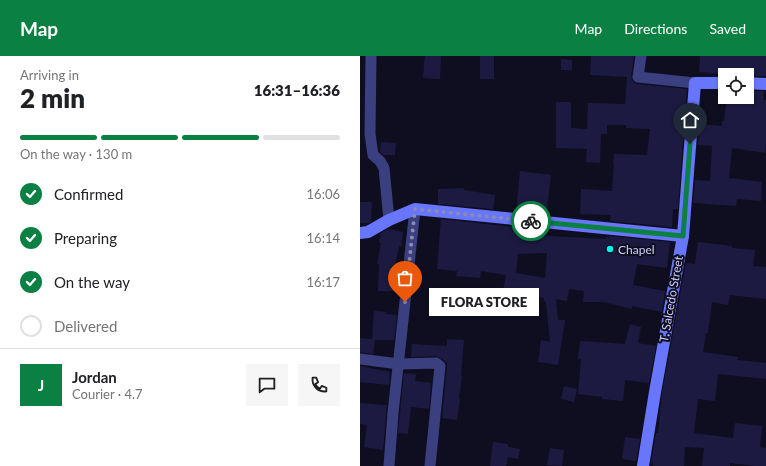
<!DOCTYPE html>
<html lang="en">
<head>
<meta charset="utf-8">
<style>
  body { margin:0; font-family:Lato,sans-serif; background:#f6f6f6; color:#202124; height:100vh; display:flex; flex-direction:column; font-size:15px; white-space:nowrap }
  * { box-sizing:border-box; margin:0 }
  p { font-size:13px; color:#757577 }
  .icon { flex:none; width:22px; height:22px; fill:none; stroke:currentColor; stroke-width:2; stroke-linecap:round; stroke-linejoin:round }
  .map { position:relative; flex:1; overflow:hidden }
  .side { display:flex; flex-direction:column; background:#fff; width:360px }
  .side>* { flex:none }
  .tools { position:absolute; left:358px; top:12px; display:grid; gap:8px }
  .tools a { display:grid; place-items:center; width:36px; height:36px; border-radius:0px; background:#fff; box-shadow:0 1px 3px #0004; font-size:20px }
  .pin { position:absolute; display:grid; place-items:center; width:34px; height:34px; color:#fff; margin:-41px -17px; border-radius:50% 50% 50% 0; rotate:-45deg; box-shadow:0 0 4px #0007 }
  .pin .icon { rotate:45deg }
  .courier { position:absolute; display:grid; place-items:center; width:40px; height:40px; margin:-20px; border:3px solid #0b8043; border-radius:50%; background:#fff; color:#222; box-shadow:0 1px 5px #0007 }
  .bubble { position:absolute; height:28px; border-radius:0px; background:#fff; box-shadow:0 1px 3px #0004; font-size:13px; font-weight:800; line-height:28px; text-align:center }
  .head em { font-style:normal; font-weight:800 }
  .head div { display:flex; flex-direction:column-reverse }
  .head { display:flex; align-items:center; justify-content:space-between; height:68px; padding:0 20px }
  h1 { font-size:26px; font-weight:800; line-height:30px }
  .bar { display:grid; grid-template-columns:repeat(4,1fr); gap:6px 4px; align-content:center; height:48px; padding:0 20px }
  .bar i { height:5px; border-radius:3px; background:#e0e0e0 }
  .bar .selected { background:#0b8043 }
  .bar p { grid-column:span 4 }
  .line { display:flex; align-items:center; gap:10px; padding:0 20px; border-top:1px solid #e0e0e0 }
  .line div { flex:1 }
  .round { display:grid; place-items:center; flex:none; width:42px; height:42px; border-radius:0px; background:#f6f6f6 }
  ol { padding:0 20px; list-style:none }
  li { display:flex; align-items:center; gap:12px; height:44px }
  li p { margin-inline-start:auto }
  li .icon { padding:4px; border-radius:50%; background:#0b8043; color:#fff; stroke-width:4 }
  li:last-child { color:#757577 }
  li i { width:22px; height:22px; border:2px solid #e0e0e0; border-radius:50% }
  header { display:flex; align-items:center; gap:24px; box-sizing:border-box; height:56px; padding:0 20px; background:#0b8043; color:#fff }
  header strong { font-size:19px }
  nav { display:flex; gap:22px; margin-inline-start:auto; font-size:14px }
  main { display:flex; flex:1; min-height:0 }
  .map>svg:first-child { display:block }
  .building { fill:#1d1a42; fill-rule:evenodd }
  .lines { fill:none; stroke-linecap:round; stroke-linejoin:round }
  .street { stroke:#3a3f7f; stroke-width:11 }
  .secondary { stroke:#6876fc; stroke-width:12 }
  .done { stroke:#8c8bb1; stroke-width:4; stroke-dasharray:0 7.2 }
  .route { stroke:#0b8043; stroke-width:5 }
  .poi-dot { fill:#05f4ef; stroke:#0f0e21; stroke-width:1.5 }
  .labels { text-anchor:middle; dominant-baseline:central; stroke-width:4; stroke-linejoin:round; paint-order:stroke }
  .poi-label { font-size:12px; fill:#cfcffe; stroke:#0f0e21; text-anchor:start }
  .street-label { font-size:12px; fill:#cfcffe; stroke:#0f0e21 }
</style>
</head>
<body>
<header>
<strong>Map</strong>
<nav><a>Map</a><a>Directions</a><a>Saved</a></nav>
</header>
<main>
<section class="side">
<div class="head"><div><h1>2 min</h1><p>Arriving in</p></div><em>16:31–16:36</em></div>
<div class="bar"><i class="selected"></i><i class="selected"></i><i class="selected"></i><i></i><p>On the way · 130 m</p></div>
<ol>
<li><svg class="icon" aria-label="check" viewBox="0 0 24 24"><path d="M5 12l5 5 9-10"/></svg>Confirmed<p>16:06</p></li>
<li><svg class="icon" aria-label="check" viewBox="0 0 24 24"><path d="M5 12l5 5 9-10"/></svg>Preparing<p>16:14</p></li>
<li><svg class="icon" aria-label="check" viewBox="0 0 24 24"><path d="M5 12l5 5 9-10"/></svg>On the way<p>16:17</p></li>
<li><i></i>Delivered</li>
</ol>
<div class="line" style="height:72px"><b class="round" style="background:#0b8043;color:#fff">J</b><div><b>Jordan</b><p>Courier · 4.7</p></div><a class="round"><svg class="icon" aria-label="chat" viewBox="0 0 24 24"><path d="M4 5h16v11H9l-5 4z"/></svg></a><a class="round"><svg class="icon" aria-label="phone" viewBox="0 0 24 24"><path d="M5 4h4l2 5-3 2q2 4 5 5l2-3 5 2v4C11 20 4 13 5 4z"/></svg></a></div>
</section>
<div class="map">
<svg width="406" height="410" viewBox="0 0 406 410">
  <rect width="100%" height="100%" fill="#0f0e21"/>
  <g class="building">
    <polygon points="65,0 81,0 80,23 63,22"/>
    <rect x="120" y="0" width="14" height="23"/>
    <polygon points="231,0 274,0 271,20 272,24 274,27 277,28 327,33 318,153 313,153 312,171 250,165 251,159 220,158 221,133 252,135 254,108 253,108 254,98 287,99 290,73 266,72 266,69 247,69 247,78 241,78 240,107 226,106 227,93 196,92 196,46 211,46 211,72 227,73 228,47 265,48 267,21 230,19"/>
    <polygon points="340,0 406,0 406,20 392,20 392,18 365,16 365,18 339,16"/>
    <polygon points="201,3 212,4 212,14 201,14"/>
    <polygon points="391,35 404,35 403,44 406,44 406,86 405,97 372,92 369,122 402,126 401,145 377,143 376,150 333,147 335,124 350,125 352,90 338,89 339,68 362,70 362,65 364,65 367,41 391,41"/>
    <polygon points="21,86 36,87 35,99 24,99 20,96"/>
    <polygon points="160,115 191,119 186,159 156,156"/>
    <polygon points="104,132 104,134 135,139 133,153 78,148 78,133"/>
    <polygon points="0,146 12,146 11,166 9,167 0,167"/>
    <path d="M81,163l81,9 -1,9 28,-1 57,3v-2l3,1v-2l61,6 -3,26 -30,-4 -4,21 32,6 -3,21 -30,-6v3l-28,-7h-21l1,-11 -15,-2 -2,12 -11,-2 2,21h7l-7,45 -20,-3 3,-22 9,2 -4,-40 -2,-1v-3l-26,-4 -1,5 -15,-3 4,-21 -25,-4 -1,7 -24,-2 1,-5 -20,-2zM187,197l-2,25 -29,-5 2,-19z"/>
    <polygon points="28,173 43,176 41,190 39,190 35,211 41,212 39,235 18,235 19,208 17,208 21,187 19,187 21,177"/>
    <polygon points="338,186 372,190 372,192 395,194 393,210 406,211 406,243 370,239 368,249 352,246 348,277 346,277 343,296 378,301 377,304 406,307 406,323 358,318 355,345 338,343 334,377 373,382 375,367 402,370 400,391 406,392 406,410 396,410 370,407 370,410 342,410 344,392 325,391 324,410 293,410 293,408 291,407 296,377 298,377 302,337 326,207 335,208"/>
    <polygon points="14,255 27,256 26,258 37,259 34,284 15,284 13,298 0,296 0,282 12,283"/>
    <polygon points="270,268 281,271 278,287 296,290 289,327 265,324 263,345 242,343 242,341 218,338 221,303 218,303 220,285 265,288"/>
    <polygon points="87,283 104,284 101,320 102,320 99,342 100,343 97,364 82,362 87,311 87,308 84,304 76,300 51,301 52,288 87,290"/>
    <polygon points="0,310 30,316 29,329 0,326"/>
    <polygon points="44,317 56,318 55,325 71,327 69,353 51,351 48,378 38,377"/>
    <polygon points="204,330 217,333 214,346 201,343"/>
    <polygon points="0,347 27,349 23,394 4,391 7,369 0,368"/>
    <polygon points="265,381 280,383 276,405 262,403"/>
    <polygon points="133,386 148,388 148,391 160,393 158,403 148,401 146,410 130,410"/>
    <polygon points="190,392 204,394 202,410 187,409"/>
  </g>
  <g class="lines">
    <g class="street">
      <polyline points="11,0 10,78 13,99 20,105 24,112 29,164"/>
      <polyline points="281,0 278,21 335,27"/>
      <polyline points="0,303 39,308 76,307 80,310 70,410"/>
      <polyline points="29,410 33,357 55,153"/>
    </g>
    <g class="secondary">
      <polyline points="387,27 406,28"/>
      <polyline points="0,177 8,176 29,164 55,153 323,180"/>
      <polyline points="283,410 295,336 323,180 335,27 365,27"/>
    </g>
  </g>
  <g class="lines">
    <polyline class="done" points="45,246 55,153 171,165"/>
    <polyline class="route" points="171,165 323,180 330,88"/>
  </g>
  <circle class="poi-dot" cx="250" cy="193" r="4"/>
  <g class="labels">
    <g class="poi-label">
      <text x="258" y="193">Chapel</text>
    </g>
    <g class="street-label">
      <text transform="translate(311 243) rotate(-80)">T. Salcedo Street</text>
    </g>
  </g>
</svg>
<div class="tools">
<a><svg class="icon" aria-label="locate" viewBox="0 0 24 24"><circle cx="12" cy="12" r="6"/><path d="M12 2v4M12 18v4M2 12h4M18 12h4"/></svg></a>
</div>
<div class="pin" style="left:45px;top:246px;background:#ea580c"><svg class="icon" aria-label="bag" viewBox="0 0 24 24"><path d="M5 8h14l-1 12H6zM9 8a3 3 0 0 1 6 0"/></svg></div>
<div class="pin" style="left:330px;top:88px;background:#1f2937"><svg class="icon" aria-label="home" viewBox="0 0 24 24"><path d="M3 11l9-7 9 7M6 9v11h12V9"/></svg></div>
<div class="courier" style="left:171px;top:165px"><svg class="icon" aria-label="bike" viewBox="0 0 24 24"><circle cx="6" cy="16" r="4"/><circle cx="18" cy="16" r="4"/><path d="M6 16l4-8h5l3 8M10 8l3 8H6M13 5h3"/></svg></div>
<div class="bubble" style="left:69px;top:232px;width:110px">FLORA STORE</div>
</div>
</main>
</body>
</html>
